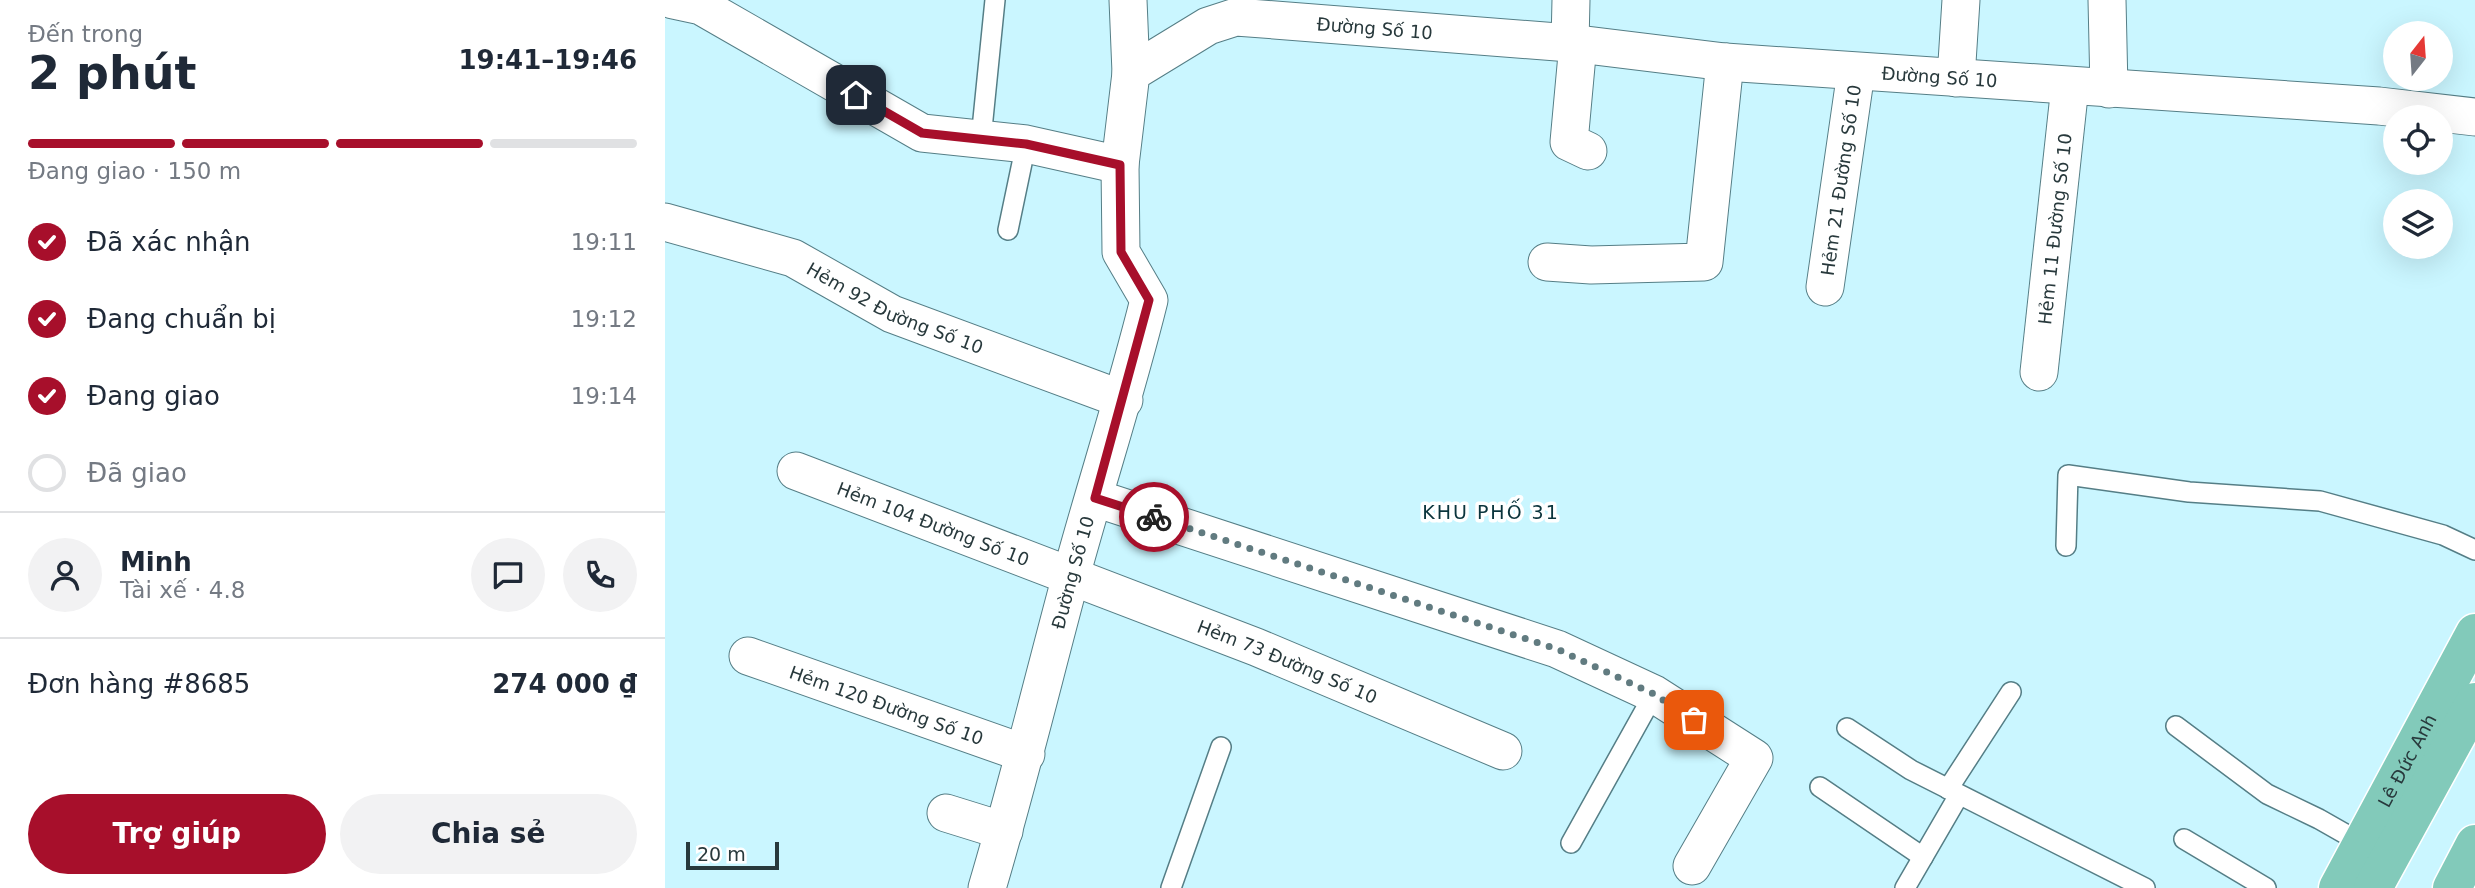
<!DOCTYPE html>
<html lang="vi">
<head>
<meta charset="utf-8">
<style>
  body { margin:0; font-family:"DejaVu Sans",sans-serif; background:#f2f2f3; color:#1f2937; height:100vh; display:flex; flex-direction:column; font-size:26px; white-space:nowrap }
  * { box-sizing:border-box; margin:0 }
  p { font-size:23px; color:#747a83 }
  .icon { flex:none; width:38px; height:38px; fill:none; stroke:currentColor; stroke-width:2; stroke-linecap:round; stroke-linejoin:round }
  .map { position:relative; flex:1; overflow:hidden }
  .sheet { display:flex; flex-direction:column; background:#fff; width:665px }
  .sheet>* { flex:none }
  .needle { width:46px; rotate:17deg }
  .controls { position:absolute; left:1718px; top:21px; display:grid; gap:14px }
  .controls a { display:grid; place-items:center; width:70px; height:70px; border-radius:50%; background:#fff; box-shadow:0 7px 28px #0002; font-size:35px }
  .scale { position:absolute; left:21px; bottom:18px; width:93px; box-sizing:border-box; padding-left:7px; border:4px solid #28393c; border-top:0; font-size:19px; line-height:24px; white-space:nowrap; color:#28393c; -webkit-text-stroke:5px #fff; paint-order:stroke }
  .pin { position:absolute; display:grid; place-items:center; width:60px; height:60px; color:#fff; margin:-30px; border-radius:14px; box-shadow:0 4px 10px #0006 }
  .courier { position:absolute; display:grid; place-items:center; width:70px; height:70px; margin:-35px; border:5px solid #a70f2b; border-radius:50%; background:#fff; color:#222; box-shadow:0 2px 9px #0007 }
  .overview em { font-style:normal; font-weight:700 }
  .overview div { display:flex; flex-direction:column-reverse }
  .overview { display:flex; align-items:center; justify-content:space-between; height:119px; padding:0 28px }
  h1 { font-size:46px; font-weight:700; line-height:52px }
  .bar { display:grid; grid-template-columns:repeat(4,1fr); gap:10px 7px; align-content:center; height:84px; padding:0 28px }
  .bar i { height:9px; border-radius:5px; background:#e0e1e3 }
  .bar .active { background:#a70f2b }
  .bar p { grid-column:span 4 }
  .line { display:flex; align-items:center; gap:18px; padding:0 28px; border-top:2px solid #e0e1e3 }
  .line div { flex:1 }
  .round { display:grid; place-items:center; flex:none; width:74px; height:74px; border-radius:37px; background:#f2f2f3 }
  ol { padding:0 28px; list-style:none }
  li { display:flex; align-items:center; gap:21px; height:77px }
  li p { margin-inline-start:auto }
  li .icon { padding:7px; border-radius:50%; background:#a70f2b; color:#fff; stroke-width:4 }
  li:last-child { color:#747a83 }
  li i { width:38px; height:38px; border:4px solid #e0e1e3; border-radius:50% }
  .action { display:flex; gap:14px; margin-top:auto; padding:14px 28px }
  .action a { flex:1; height:80px; border-radius:42px; background:#a70f2b; color:#fff; font-size:28px; font-weight:700; line-height:80px; text-align:center }
  .action a+a { background:#f2f2f3; color:#1f2937 }
  main { display:flex; flex:1; min-height:0 }
  .map>svg:first-child { display:block }
  .lines { fill:none; stroke-linecap:round; stroke-linejoin:round }
  .service-casing { stroke:#557e86; stroke-width:22 }
  .minor-casing { stroke:#557e86; stroke-width:39 }
  .trunk-casing { stroke:#fff; stroke-width:41 }
  .service { stroke:#fff; stroke-width:19 }
  .minor { stroke:#fff; stroke-width:37 }
  .trunk { stroke:#82caba; stroke-width:38 }
  .done { stroke:#617b80; stroke-width:7; stroke-dasharray:0 12.6 }
  .route { stroke:#a70f2b; stroke-width:9 }
  .labels { text-anchor:middle; dominant-baseline:central; stroke-width:7; stroke-linejoin:round; paint-order:stroke }
  .street-label { font-size:18px; fill:#28393c; stroke:#fff }
  .neighbourhood-label { font-size:19px; letter-spacing:2px; fill:#0a343c; stroke:#fff }
</style>
</head>
<body>
<main>
<section class="sheet">
<div class="overview"><div><h1>2 phút</h1><p>Đến trong</p></div><em>19:41–19:46</em></div>
<div class="bar"><i class="active"></i><i class="active"></i><i class="active"></i><i></i><p>Đang giao · 150 m</p></div>
<ol>
<li><svg class="icon" aria-label="check" viewBox="0 0 24 24"><path d="M5 12l5 5 9-10"/></svg>Đã xác nhận<p>19:11</p></li>
<li><svg class="icon" aria-label="check" viewBox="0 0 24 24"><path d="M5 12l5 5 9-10"/></svg>Đang chuẩn bị<p>19:12</p></li>
<li><svg class="icon" aria-label="check" viewBox="0 0 24 24"><path d="M5 12l5 5 9-10"/></svg>Đang giao<p>19:14</p></li>
<li><i></i>Đã giao</li>
</ol>
<div class="line" style="height:126px"><a class="round"><svg class="icon" aria-label="person" viewBox="0 0 24 24"><circle cx="12" cy="8" r="4"/><path d="M4 21q1-7 8-7t8 7"/></svg></a><div><b>Minh</b><p>Tài xế · 4.8</p></div><a class="round"><svg class="icon" aria-label="chat" viewBox="0 0 24 24"><path d="M4 5h16v11H9l-5 4z"/></svg></a><a class="round"><svg class="icon" aria-label="phone" viewBox="0 0 24 24"><path d="M5 4h4l2 5-3 2q2 4 5 5l2-3 5 2v4C11 20 4 13 5 4z"/></svg></a></div>
<div class="line" style="height:91px"><div>Đơn hàng #8685</div><b>274 000 ₫</b></div>
<div class="action"><a>Trợ giúp</a><a>Chia sẻ</a></div>
</section>
<div class="map">
<svg width="1810" height="888" viewBox="0 0 1810 888">
  <rect width="100%" height="100%" fill="#caf6ff"/>
  <g class="lines">
    <defs>
      <g id="service">
        <polyline points="316,139 330,0"/>
        <polyline points="343,230 361,144"/>
        <polyline points="1401,546 1403,475 1524,492 1655,501 1778,535 1810,550"/>
        <polyline points="1511,726 1602,794 1654,819 1698,844"/>
        <polyline points="1182,728 1246,770 1480,888"/>
        <polyline points="1155,787 1258,857"/>
        <polyline points="1283,789 1346,692"/>
        <polyline points="1519,839 1601,888"/>
        <polyline points="906,843 989,694"/>
        <polyline points="506,888 556,747"/>
        <polyline points="1240,888 1294,795"/>
      </g>
      <g id="minor">
        <polyline points="8,0 36,6 257,133 361,144 455,165"/>
        <polyline points="463,0 466,73"/>
        <polyline points="1442,0 1444,89"/>
        <polyline points="905,43 906,0"/>
        <polyline points="913,44 904,142 923,151"/>
        <polyline points="1291,78 1296,0"/>
        <path id="s1" d="M0,222l128,36 99,56 232,86"/>
        <polyline points="882,262 926,265 1039,262 1060,62"/>
        <path id="s2" d="M1160,287l31,-215"/>
        <path id="s3" d="M1374,372l31,-286"/>
        <path id="s4" d="M131,471l460,176 247,104"/>
        <polyline points="430,498 892,649 989,694 1089,758 1027,866"/>
        <path id="s5" d="M83,656l278,98"/>
        <polyline points="281,813 339,831"/>
        <path id="s6" d="M322,888c31,-104 56,-208 84,-312 25,-92 55,-183 78,-276l-28,-48 -1,-87 11,-92 77,-47 28,-9 334,26 155,19 654,44 96,11"/>
      </g>
      <g id="trunk">
        <path id="s7" d="M1673,888l137,-255"/>
        <polyline points="1708,888 1810,702"/>
        <polyline points="1787,888 1810,844"/>
      </g>
    </defs>
    <use href="#service" class="service-casing"/>
    <use href="#minor" class="minor-casing"/>
    <use href="#trunk" class="trunk-casing"/>
    <use href="#service" class="service"/>
    <use href="#minor" class="minor"/>
    <use href="#trunk" class="trunk"/>
  </g>
  <g class="lines">
    <polyline class="done" points="489,517 892,649 989,694 1029,720"/>
    <polyline class="route" points="191,95 257,133 361,144 455,165 456,252 484,300 430,498 489,517"/>
  </g>
  <g class="labels">
    <g class="street-label">
      <text stroke="none"><textPath href="#s6" startOffset="1104">Đường Số 10</textPath></text>
      <text stroke="none"><textPath href="#s6" startOffset="1671">Đường Số 10</textPath></text>
      <text stroke="none"><textPath href="#s2" startOffset="108">Hẻm 21 Đường Số 10</textPath></text>
      <text stroke="none"><textPath href="#s3" startOffset="144">Hẻm 11 Đường Số 10</textPath></text>
      <text stroke="none"><textPath href="#s1" startOffset="247">Hẻm 92 Đường Số 10</textPath></text>
      <text stroke="none"><textPath href="#s4" startOffset="147">Hẻm 104 Đường Số 10</textPath></text>
      <text stroke="none"><textPath href="#s6" startOffset="327">Đường Số 10</textPath></text>
      <text stroke="none"><textPath href="#s4" startOffset="527">Hẻm 73 Đường Số 10</textPath></text>
      <text stroke="none"><textPath href="#s5" startOffset="147">Hẻm 120 Đường Số 10</textPath></text>
      <text stroke="none"><textPath href="#s7" startOffset="145">Lê Đức Anh</textPath></text>
    </g>
    <g class="neighbourhood-label">
      <text x="826" y="512">KHU PHỐ 31</text>
    </g>
  </g>
</svg>
<div class="controls">
<a><svg class="needle" viewBox="-14 -14 28 28"><path d="M0-13l5 13h-10z" fill="#e53935"/><path d="M0 13l5-13h-10z" fill="#747a83"/></svg></a>
<a><svg class="icon" aria-label="locate" viewBox="0 0 24 24"><circle cx="12" cy="12" r="6"/><path d="M12 2v4M12 18v4M2 12h4M18 12h4"/></svg></a>
<a><svg class="icon" aria-label="layers" viewBox="0 0 24 24"><path d="M12 4l9 5-9 5-9-5zM3 14l9 5 9-5"/></svg></a>
</div>
<div class="scale">20 m</div>
<div class="pin" style="left:1029px;top:720px;background:#ea580c"><svg class="icon" aria-label="bag" viewBox="0 0 24 24"><path d="M5 8h14l-1 12H6zM9 8a3 3 0 0 1 6 0"/></svg></div>
<div class="pin" style="left:191px;top:95px;background:#1f2937"><svg class="icon" aria-label="home" viewBox="0 0 24 24"><path d="M3 11l9-7 9 7M6 9v11h12V9"/></svg></div>
<div class="courier" style="left:489px;top:517px"><svg class="icon" aria-label="bike" viewBox="0 0 24 24"><circle cx="6" cy="16" r="4"/><circle cx="18" cy="16" r="4"/><path d="M6 16l4-8h5l3 8M10 8l3 8H6M13 5h3"/></svg></div>
</div>
</main>
</body>
</html>
